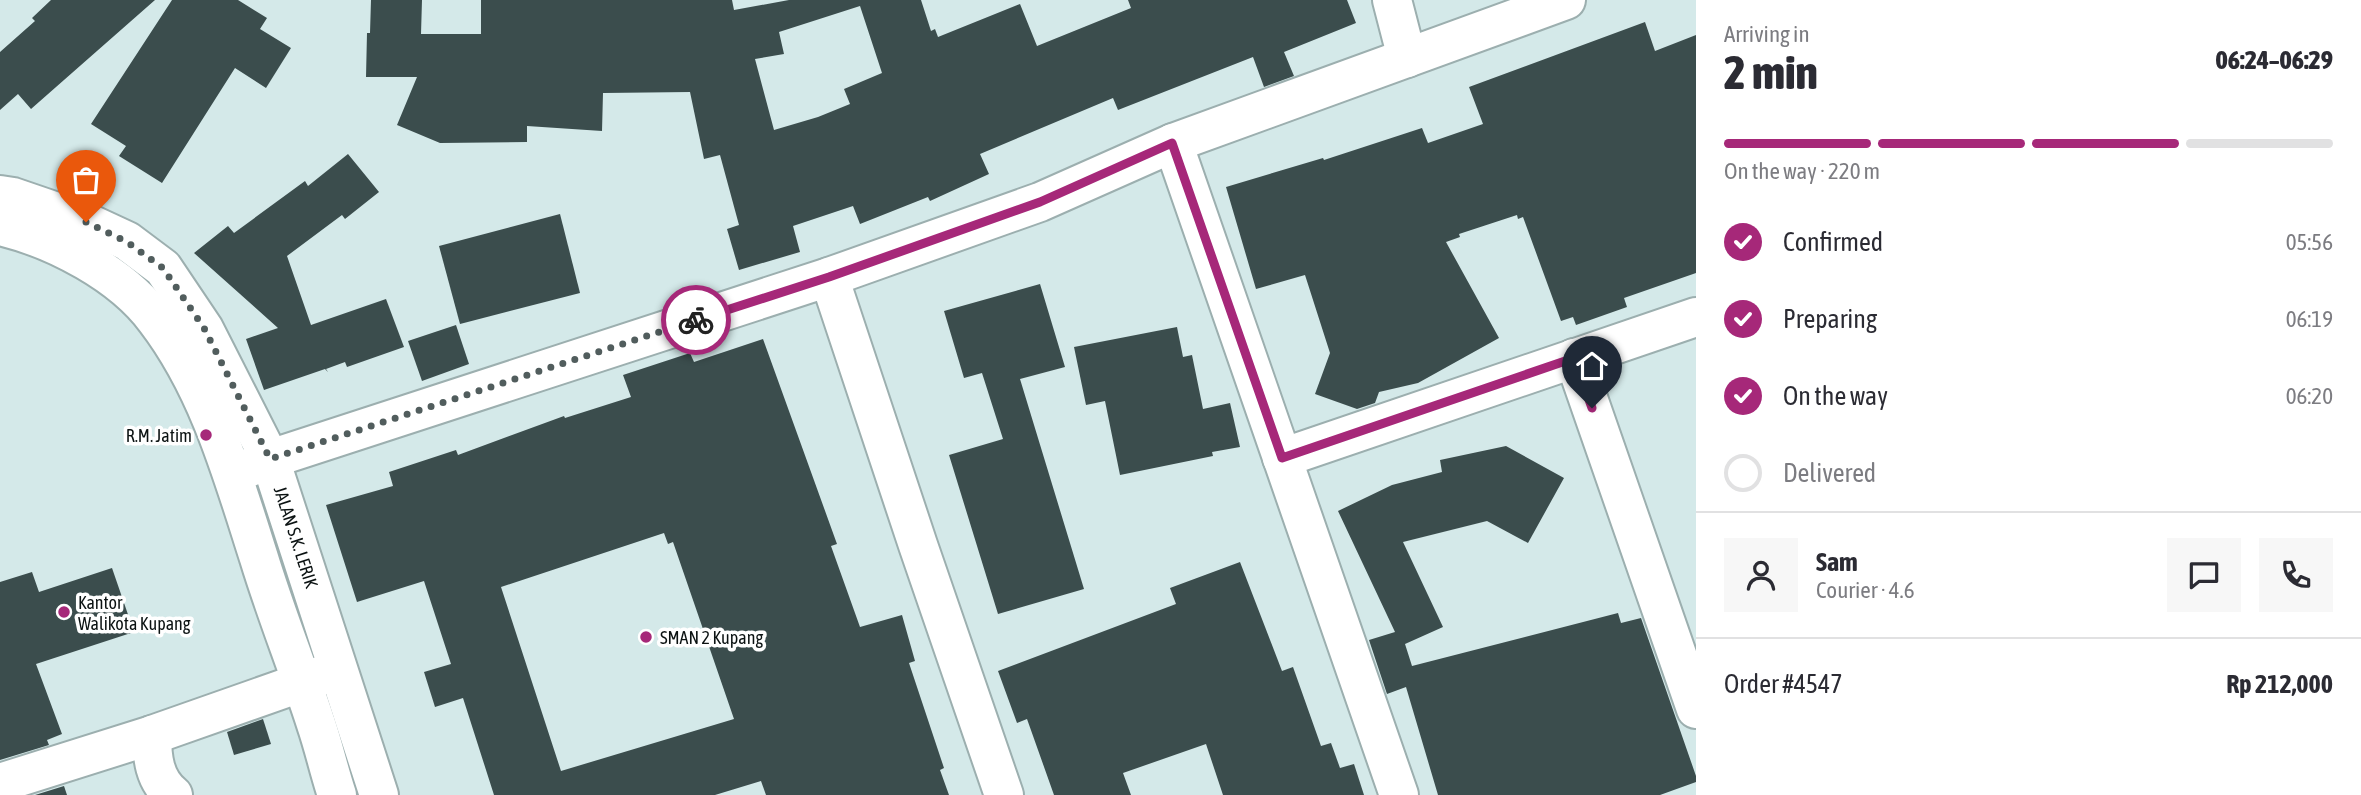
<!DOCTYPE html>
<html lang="en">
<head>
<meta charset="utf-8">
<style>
  body { margin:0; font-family:"Asap Condensed",sans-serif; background:#f7f7f7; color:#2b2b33; height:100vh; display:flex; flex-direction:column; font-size:26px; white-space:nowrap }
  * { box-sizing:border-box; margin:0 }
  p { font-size:23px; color:#7c7c81 }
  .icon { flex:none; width:38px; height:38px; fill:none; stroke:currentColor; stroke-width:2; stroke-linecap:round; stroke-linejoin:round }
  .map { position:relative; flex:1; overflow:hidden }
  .panel { display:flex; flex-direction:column; background:#fff; width:665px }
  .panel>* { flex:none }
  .pin { position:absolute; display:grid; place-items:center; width:60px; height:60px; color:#fff; margin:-72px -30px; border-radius:50% 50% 50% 0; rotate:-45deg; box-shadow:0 0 7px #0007 }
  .pin .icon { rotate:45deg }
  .courier { position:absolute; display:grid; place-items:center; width:70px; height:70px; margin:-35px; border:5px solid #a62879; border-radius:50%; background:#fff; color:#222; box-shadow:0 2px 9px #0007 }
  .summary em { font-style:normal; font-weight:800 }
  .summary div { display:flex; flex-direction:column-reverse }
  .summary { display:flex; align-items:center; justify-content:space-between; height:119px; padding:0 28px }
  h1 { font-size:46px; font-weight:800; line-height:52px }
  .bar { display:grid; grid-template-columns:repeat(4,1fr); gap:10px 7px; align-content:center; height:84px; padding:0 28px }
  .bar i { height:9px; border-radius:5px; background:#e1e1e2 }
  .bar .selected { background:#a62879 }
  .bar p { grid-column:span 4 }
  .line { display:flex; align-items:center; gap:18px; padding:0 28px; border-top:2px solid #e1e1e2 }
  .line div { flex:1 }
  .round { display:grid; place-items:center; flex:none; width:74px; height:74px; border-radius:0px; background:#f7f7f7 }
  ol { padding:0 28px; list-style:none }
  li { display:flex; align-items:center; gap:21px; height:77px }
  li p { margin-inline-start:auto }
  li .icon { padding:7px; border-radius:50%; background:#a62879; color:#fff; stroke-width:4 }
  li:last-child { color:#7c7c81 }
  li i { width:38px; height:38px; border:4px solid #e1e1e2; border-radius:50% }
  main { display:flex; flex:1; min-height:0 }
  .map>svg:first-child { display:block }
  .building { fill:#3b4d4d; fill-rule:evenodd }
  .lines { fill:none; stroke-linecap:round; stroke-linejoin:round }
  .minor-casing { stroke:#9cafaf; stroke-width:42 }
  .major-casing { stroke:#9cafaf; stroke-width:42 }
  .minor { stroke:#fff; stroke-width:38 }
  .major { stroke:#fff; stroke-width:38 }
  .done { stroke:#515d5d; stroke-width:7; stroke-dasharray:0 12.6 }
  .route { stroke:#a62879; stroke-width:9 }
  .poi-dot { fill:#a62879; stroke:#fff; stroke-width:2.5 }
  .labels { text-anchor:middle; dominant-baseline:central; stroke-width:7; stroke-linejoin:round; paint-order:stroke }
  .poi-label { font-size:18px; fill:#0b1212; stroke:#fff; text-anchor:start }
  .street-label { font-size:18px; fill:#0b1212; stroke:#fff }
</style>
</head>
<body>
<main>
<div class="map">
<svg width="1696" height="795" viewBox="0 0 1696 795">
  <rect width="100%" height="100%" fill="#d4e9e9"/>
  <g class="building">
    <polygon points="51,0 155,0 31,109 18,94 0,110 0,52 35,21 32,18"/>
    <polygon points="172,0 238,0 267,18 260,29 291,48 266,88 235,68 162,183 119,156 126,146 91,124"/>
    <path d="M371,0h51l-1,34h60v-34h251l2,10 55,-10h132l10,31 4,-2 3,8 82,-33 17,42 94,-38 -3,-8h219l9,23 -72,29 10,24 -30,11 -11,-30 -135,53 -5,-12 -133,56 9,20 -59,27 -2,-4 -68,27 -7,-18 -60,20 7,26 -61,18 -12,-41 12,-4 -19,-70 -16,4 -14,-67 -87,1 -1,38 -75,-5v16l-87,1 -43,-18 20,-48h-51l1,-44h3zM860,6l22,67 -38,16 6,15 -32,13 -44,13 -19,-71 29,-5 -5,-22z"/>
    <polygon points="1645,22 1655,51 1696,35 1696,273 1624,298 1627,307 1576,325 1573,317 1561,321 1523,217 1518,219 1517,215 1459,234 1460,237 1446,242 1499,338 1418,383 1379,392 1375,403 1357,409 1315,394 1330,353 1305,275 1256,289 1226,187 1323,158 1324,160 1422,128 1428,143 1483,124 1469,87"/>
    <polygon points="348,154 379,192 345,219 342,215 287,256 311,325 386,299 404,347 347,367 345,362 326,369 328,372 325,369 264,390 246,339 278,328 194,253 228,226 234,233 305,181 308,186"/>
    <polygon points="560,214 580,293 460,324 439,246"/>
    <polygon points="1040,284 1065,367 1020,379 1084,589 998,614 949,455 1003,439 982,373 964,378 944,311"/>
    <polygon points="456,325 469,364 422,381 408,341"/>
    <polygon points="1177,327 1183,357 1192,355 1203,409 1230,403 1240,447 1212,452 1213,456 1120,475 1105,401 1086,405 1074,347"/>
    <path d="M763,339l74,205 -6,2 29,81 42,-12 13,46 -6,2 35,105 -4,2 9,25h-183l-5,-14 -46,14h-221l-31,-97 -28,9 -11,-35 27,-8 -27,-83 -67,21 -31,-97 67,-19 -4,-14 67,-22 2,5 106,-39 1,2 66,-21 -8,-22 67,-22 4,9zM664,533l4,11 5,-2 61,177 -173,52 -60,-184z"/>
    <polygon points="1506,446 1564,478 1528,543 1487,521 1403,542 1443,627 1405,644 1412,666 1618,613 1621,623 1641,618 1696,776 1696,782 1660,795 1438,795 1406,687 1387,694 1369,640 1395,632 1338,511 1392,485 1442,472 1440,460"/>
    <polygon points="1240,562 1282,671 1293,667 1321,746 1331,743 1340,768 1354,764 1364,795 1223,795 1206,744 1123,773 1131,795 1054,795 1027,719 1017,723 998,671 1176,604 1170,588"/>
    <polygon points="112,568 134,632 36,664 62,734 47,740 49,745 0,760 0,582 32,572 39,592"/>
    <polygon points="263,719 271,744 234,755 227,732"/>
    <polygon points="64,786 67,795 35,795"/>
  </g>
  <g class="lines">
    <defs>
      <g id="minor">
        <polyline points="1392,0 1407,58"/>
        <polyline points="1173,143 1399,795"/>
        <polyline points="829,277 918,545 1004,795"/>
        <polyline points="1574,358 1696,709"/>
        <polyline points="1282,458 1696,317"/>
        <polyline points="233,474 270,459 829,277 1040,202 1173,143 1566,0"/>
        <path d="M152,735c0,22 2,45 21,60"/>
        <polyline points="0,783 152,735 334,671"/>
      </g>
      <g id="major">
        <polyline points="0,195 13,197 86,222 127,241 163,268 204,329 270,459 379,795"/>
        <path d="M0,226c55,13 122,48 156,94 53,69 77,157 103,238 17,56 39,110 57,166 8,23 13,47 21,71"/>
      </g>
    </defs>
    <use href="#minor" class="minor-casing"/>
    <use href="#major" class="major-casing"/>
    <use href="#minor" class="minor"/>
    <use href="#major" class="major"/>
  </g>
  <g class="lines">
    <polyline class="done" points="86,222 127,242 163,268 204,328 270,459 696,320"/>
    <polyline class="route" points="696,320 829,277 1040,202 1172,143 1282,458 1574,358 1592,408"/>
  </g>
  <g class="poi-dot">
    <circle cx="206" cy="435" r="7"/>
    <circle cx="64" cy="612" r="7"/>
    <circle cx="646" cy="637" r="7"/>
  </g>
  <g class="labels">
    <g class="poi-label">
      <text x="192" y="435" text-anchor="end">R.M. Jatim</text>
      <text x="78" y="602">Kantor<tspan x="78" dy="21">Walikota Kupang</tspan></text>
      <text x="660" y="637">SMAN 2 Kupang</text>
    </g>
    <g class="street-label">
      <text transform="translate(296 537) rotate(72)">JALAN S.K. LERIK</text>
    </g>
  </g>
</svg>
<div class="pin" style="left:86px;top:222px;background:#ea580c"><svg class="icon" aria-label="bag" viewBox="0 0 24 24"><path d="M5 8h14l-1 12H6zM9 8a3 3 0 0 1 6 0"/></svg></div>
<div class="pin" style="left:1592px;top:408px;background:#1f2937"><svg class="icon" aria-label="home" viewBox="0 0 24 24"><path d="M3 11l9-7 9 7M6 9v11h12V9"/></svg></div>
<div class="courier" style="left:696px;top:320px"><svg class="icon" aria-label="bike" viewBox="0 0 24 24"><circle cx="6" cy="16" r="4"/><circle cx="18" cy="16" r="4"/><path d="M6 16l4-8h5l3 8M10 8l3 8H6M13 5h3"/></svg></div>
</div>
<section class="panel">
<div class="summary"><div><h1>2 min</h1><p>Arriving in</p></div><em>06:24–06:29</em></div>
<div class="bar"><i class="selected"></i><i class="selected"></i><i class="selected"></i><i></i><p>On the way · 220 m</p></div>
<ol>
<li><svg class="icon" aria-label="check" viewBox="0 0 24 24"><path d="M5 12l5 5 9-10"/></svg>Confirmed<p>05:56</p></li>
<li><svg class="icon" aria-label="check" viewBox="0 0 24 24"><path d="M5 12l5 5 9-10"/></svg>Preparing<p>06:19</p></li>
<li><svg class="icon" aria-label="check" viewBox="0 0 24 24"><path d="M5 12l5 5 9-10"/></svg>On the way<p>06:20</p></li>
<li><i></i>Delivered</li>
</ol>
<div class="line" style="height:126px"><a class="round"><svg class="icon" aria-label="person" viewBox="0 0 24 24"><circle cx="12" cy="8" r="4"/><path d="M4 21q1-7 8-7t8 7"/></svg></a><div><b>Sam</b><p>Courier · 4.6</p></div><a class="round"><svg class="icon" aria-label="chat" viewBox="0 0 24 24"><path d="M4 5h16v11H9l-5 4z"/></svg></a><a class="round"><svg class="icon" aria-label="phone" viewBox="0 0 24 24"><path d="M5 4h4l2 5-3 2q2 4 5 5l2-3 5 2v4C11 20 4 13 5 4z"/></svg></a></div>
<div class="line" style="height:91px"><div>Order #4547</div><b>Rp 212,000</b></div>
</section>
</main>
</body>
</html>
